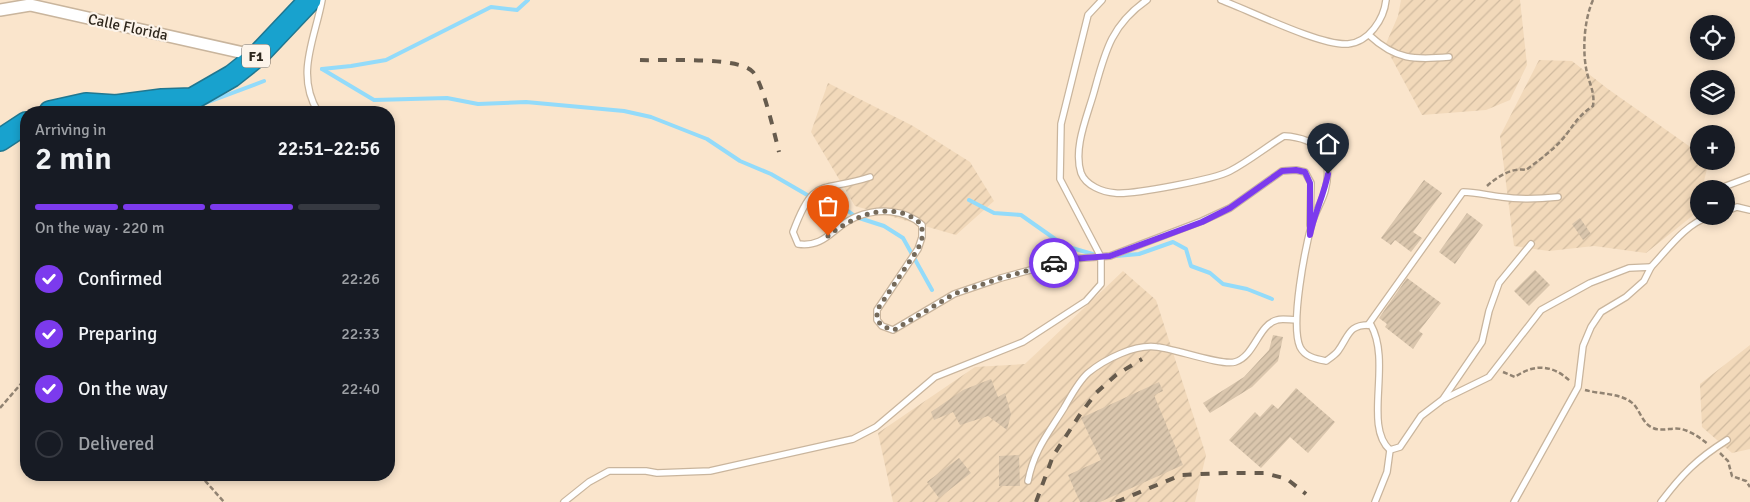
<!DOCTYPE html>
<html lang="en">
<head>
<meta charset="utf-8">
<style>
  body { margin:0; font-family:Signika,sans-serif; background:#242831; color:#f1f3f6; height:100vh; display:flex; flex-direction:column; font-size:19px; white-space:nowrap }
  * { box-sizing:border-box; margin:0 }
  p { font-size:16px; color:#9ea1a6 }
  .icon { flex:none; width:28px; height:28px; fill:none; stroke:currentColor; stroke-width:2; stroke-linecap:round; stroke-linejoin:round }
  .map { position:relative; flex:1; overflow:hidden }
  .sheet { position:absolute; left:20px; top:106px; width:375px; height:375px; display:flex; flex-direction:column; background:#171b24; border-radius:20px; box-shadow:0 2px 8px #0003 }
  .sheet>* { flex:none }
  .tools { position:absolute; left:1690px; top:15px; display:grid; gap:10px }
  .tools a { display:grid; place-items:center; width:45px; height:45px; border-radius:50%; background:#171b24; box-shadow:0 2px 8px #0003; font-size:25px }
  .pin { position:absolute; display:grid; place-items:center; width:42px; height:42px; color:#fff; margin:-51px -21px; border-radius:50% 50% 50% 0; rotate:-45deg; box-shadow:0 0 5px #0007 }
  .pin .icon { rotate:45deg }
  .courier { position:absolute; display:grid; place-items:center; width:50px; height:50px; margin:-25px; border:4px solid #7c3aed; border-radius:50%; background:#fff; color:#222; box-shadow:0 1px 6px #0007 }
  .overview em { font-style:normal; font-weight:600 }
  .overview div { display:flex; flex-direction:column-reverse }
  .overview { display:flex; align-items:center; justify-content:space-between; height:85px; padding:0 15px }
  h1 { font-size:32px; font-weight:600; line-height:38px }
  .bar { display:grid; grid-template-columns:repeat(4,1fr); gap:8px 5px; align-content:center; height:60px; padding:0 15px }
  .bar i { height:6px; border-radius:4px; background:#363941 }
  .bar .current { background:#7c3aed }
  .bar p { grid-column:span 4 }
  ol { padding:0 15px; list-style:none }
  li { display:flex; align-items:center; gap:15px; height:55px }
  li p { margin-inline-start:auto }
  li .icon { padding:5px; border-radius:50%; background:#7c3aed; color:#fff; stroke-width:4 }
  li:last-child { color:#9ea1a6 }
  li i { width:28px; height:28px; border:2px solid #363941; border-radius:50% }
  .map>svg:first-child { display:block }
  .industrial { fill:url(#industrial-furrows) }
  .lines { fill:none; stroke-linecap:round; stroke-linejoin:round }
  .stream { stroke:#93dbfa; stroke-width:4 }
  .building { fill:url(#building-hatch) }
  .lane-casing { stroke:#c9b59d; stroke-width:8 }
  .street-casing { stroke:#c9b59d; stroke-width:14 }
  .highway-casing { stroke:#207790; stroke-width:24 }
  .path { stroke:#918372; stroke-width:2.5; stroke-dasharray:5 2.5; stroke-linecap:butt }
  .lane { stroke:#fff; stroke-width:5.5 }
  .street { stroke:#fff; stroke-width:11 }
  .highway { stroke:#18a2ce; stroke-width:21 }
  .rail { stroke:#665b4d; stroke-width:4; stroke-dasharray:9 9; stroke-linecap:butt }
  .done { stroke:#756a5a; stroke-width:5; stroke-dasharray:0 9 }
  .route { stroke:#7c3aed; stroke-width:6 }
  .labels { text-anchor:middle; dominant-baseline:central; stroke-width:4.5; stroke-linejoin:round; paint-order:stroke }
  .shield { fill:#fdf4ea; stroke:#6c645a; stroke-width:1 }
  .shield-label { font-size:14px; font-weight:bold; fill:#2e271d }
  .street-label { font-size:15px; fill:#2e271d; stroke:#fdf4ea }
</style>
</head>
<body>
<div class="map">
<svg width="1750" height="502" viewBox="0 0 1750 502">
  <defs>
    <pattern id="industrial-furrows" width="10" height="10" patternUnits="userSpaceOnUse" patternTransform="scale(1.25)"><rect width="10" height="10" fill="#f2d9ba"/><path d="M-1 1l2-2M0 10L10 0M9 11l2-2" fill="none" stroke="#d0ba9f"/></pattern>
    <pattern id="building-hatch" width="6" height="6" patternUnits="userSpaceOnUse" patternTransform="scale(1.25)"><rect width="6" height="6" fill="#dac6ad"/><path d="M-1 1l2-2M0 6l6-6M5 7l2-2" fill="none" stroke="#bbaa94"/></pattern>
  </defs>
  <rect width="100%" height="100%" fill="#fae5cc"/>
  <g class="industrial">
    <polygon points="1401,0 1520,0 1527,65 1510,100 1486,110 1422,115 1385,46 1398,16"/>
    <polygon points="1539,60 1572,61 1608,89 1699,153 1699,161 1709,161 1702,189 1699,189 1696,213 1646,253 1594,246 1549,251 1514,246 1500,136"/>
    <polygon points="828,83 913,126 970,162 994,201 956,235 855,206 811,132"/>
    <polygon points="1123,271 1156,300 1206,455 1195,502 893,502 878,433 975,367 1025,364"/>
    <polygon points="1750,345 1750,449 1732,453 1702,427 1700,384"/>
  </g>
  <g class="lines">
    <g class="stream">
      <polyline points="322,69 374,100 447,98 478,104 526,102 624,111 651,117 707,139 740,161 771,174 809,196 836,202 856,217 884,226 903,238 932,290"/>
      <polyline points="322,69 351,66 386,60 491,7 517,10 528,0"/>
      <polyline points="203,104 264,81"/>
      <polyline points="174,112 187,109"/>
      <polyline points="969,200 994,213 1021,215 1065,246 1096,255"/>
      <polyline points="1116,256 1139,254 1173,242 1186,249 1191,266 1210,273 1223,284 1247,289 1272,299"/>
    </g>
  </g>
  <g class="building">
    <polygon points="1424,180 1442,193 1413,232 1422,238 1411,252 1395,240 1391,245 1381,238"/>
    <polygon points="1467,213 1483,225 1455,264 1439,252"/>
    <polygon points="1580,218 1591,234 1583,240 1572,224"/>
    <polygon points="1535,270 1550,285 1529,306 1514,291"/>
    <polygon points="1407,278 1441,303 1419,331 1423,334 1413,349 1385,327 1387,324 1379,318"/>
    <polygon points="1273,335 1283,337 1278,361 1252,387 1210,413 1203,403 1244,377 1269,350"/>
    <polygon points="991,379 998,397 1005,393 1011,414 1007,430 988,416 960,425 953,412 934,420 931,412 963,390"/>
    <polygon points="1159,382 1163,391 1154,395 1183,465 1100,502 1080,502 1068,475 1101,460 1081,418"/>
    <polygon points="1296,388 1335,422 1308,453 1290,437 1261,468 1229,440 1255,412 1260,417 1272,404 1278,409"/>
    <polygon points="1019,455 1020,486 999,486 999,456"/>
    <polygon points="959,458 971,473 939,498 927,482"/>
  </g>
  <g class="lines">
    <defs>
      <g id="lane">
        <path d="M1147,0c-36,25 -42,52 -53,92 -7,25 -21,56 -13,81 5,13 22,19 34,20 17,2 101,-14 115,-22 19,-10 36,-24 54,-35 35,2 50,21 41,55 -3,11 -10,21 -13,32 -7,26 -22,101 -12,124 5,10 16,12 26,14 4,-3 9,-6 12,-10 11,-15 10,-27 33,-26 21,38 -8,101 19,125l10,-3 21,-31 21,-16 47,-23 52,-67 49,-27 39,-15 22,-1 -7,14 -18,16 -25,15 -10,15 -8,19 -5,41 -64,115"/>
        <path d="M1221,0c30,11 99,46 127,44 21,-2 36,-25 38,-44"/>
        <path d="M1369,35c27,25 45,25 80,22"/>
        <path d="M318,112c-23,-38 -3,-73 4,-112"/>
        <path d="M870,177c-49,16 -56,-2 -77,55l5,12c28,4 35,-18 58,-27 22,-9 49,-8 66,8v12l-4,12 -41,61v10l5,6 11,4 61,-36 47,-16 70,-19 39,-3 92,-35 28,-13 52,-37 14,-1 9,2 6,11 -1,42"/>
        <polyline points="1718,189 1750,177"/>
        <polyline points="1726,211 1737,207 1750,210"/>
        <path d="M1651,267c18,-19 33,-42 59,-51"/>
        <path d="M1368,325l95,-133c14,0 26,4 39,5 19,3 37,2 56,0"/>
        <polyline points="1443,399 1482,342 1489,311 1499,283 1531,244"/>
        <path d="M1028,481c6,-31 20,-47 36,-73 7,-12 14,-26 24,-35 17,-14 47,-29 69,-26 19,2 64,19 78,15 20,-6 23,-37 42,-42 5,-2 13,0 19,0"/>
        <polyline points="564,502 589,482 609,471 646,471 657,473 710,471 853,439 876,427 935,377 1023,342 1086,301 1101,284 1101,257 1060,179 1061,124 1088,15 1102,0"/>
        <polyline points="1375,502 1387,472 1390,450"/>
        <path d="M1661,502c21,-28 36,-43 66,-62"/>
      </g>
      <polyline id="street" points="0,10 30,5 257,56"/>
      <g id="highway">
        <polyline points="50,112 86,104 116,106 162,100 192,99 232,76 257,56 310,0"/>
        <polyline points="0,140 26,123"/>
      </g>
    </defs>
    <use href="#lane" class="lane-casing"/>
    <use href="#street" class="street-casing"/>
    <use href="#highway" class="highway-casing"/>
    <g class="path">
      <path d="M1487,186c10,-9 25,-19 39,-16 11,-8 23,-17 33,-27 14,-15 16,-25 34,-37 2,-13 -3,-21 -6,-33 -5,-22 -3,-53 6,-73"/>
      <path d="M1503,372l12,5c20,-14 38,-12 55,4"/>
      <path d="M1585,390c14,4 34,3 46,12 9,6 10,21 22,26 9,4 19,-1 28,1 10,2 19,9 27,15"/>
      <polyline points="0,408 26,378"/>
      <polyline points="1720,453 1728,461 1732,476 1746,481 1750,487"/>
      <polyline points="200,475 224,502"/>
    </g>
    <use href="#lane" class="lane"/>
    <use href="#street" class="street"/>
    <use href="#highway" class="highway"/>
    <g class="rail">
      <path d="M640,60c24,1 99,-4 113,12 10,11 22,64 26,80"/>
      <polyline points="1036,502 1053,456 1081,413 1096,393 1116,375 1142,359"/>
      <polyline points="1116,502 1181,475 1225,473 1264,473 1287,479 1306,494"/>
    </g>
  </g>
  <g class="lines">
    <path class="done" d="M828,236c26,-21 66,-38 94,-11v13l-4,11 -41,61v10l5,6 12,4 60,-36 47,-16 53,-15"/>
    <path class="route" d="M1054,263l17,-4 39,-3 92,-34 28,-14 52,-37 14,-1 9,2 5,11v52c4,-21 14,-40 18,-61"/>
  </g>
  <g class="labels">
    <rect class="shield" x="242" y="44.5" width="28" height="23" rx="4"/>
    <g class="shield-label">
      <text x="256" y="56">F1</text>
    </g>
    <g class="street-label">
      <text transform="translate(128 27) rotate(12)">Calle Florida</text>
    </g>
  </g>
</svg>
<div class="tools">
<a><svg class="icon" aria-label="locate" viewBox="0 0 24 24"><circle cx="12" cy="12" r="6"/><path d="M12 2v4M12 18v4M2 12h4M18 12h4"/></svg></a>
<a><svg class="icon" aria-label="layers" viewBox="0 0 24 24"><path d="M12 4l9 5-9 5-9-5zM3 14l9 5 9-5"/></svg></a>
<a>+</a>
<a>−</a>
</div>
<div class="pin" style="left:828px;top:236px;background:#ea580c"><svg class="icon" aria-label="bag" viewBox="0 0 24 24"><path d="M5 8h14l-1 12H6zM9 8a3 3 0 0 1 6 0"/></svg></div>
<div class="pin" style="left:1328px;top:174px;background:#1f2937"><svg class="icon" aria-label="home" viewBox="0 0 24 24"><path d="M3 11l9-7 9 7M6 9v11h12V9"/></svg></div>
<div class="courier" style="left:1054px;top:263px"><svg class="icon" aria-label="car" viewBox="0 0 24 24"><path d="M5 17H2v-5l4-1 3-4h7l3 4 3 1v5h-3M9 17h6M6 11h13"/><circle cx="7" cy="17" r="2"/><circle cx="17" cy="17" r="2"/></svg></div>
<section class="sheet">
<div class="overview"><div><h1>2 min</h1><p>Arriving in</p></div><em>22:51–22:56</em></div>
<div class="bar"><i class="current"></i><i class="current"></i><i class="current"></i><i></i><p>On the way · 220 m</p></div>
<ol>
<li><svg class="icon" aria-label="check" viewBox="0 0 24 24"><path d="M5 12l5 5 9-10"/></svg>Confirmed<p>22:26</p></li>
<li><svg class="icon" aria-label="check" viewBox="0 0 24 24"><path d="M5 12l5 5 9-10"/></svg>Preparing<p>22:33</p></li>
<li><svg class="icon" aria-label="check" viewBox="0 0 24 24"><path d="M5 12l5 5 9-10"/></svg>On the way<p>22:40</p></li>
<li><i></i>Delivered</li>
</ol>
</section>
</div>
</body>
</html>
